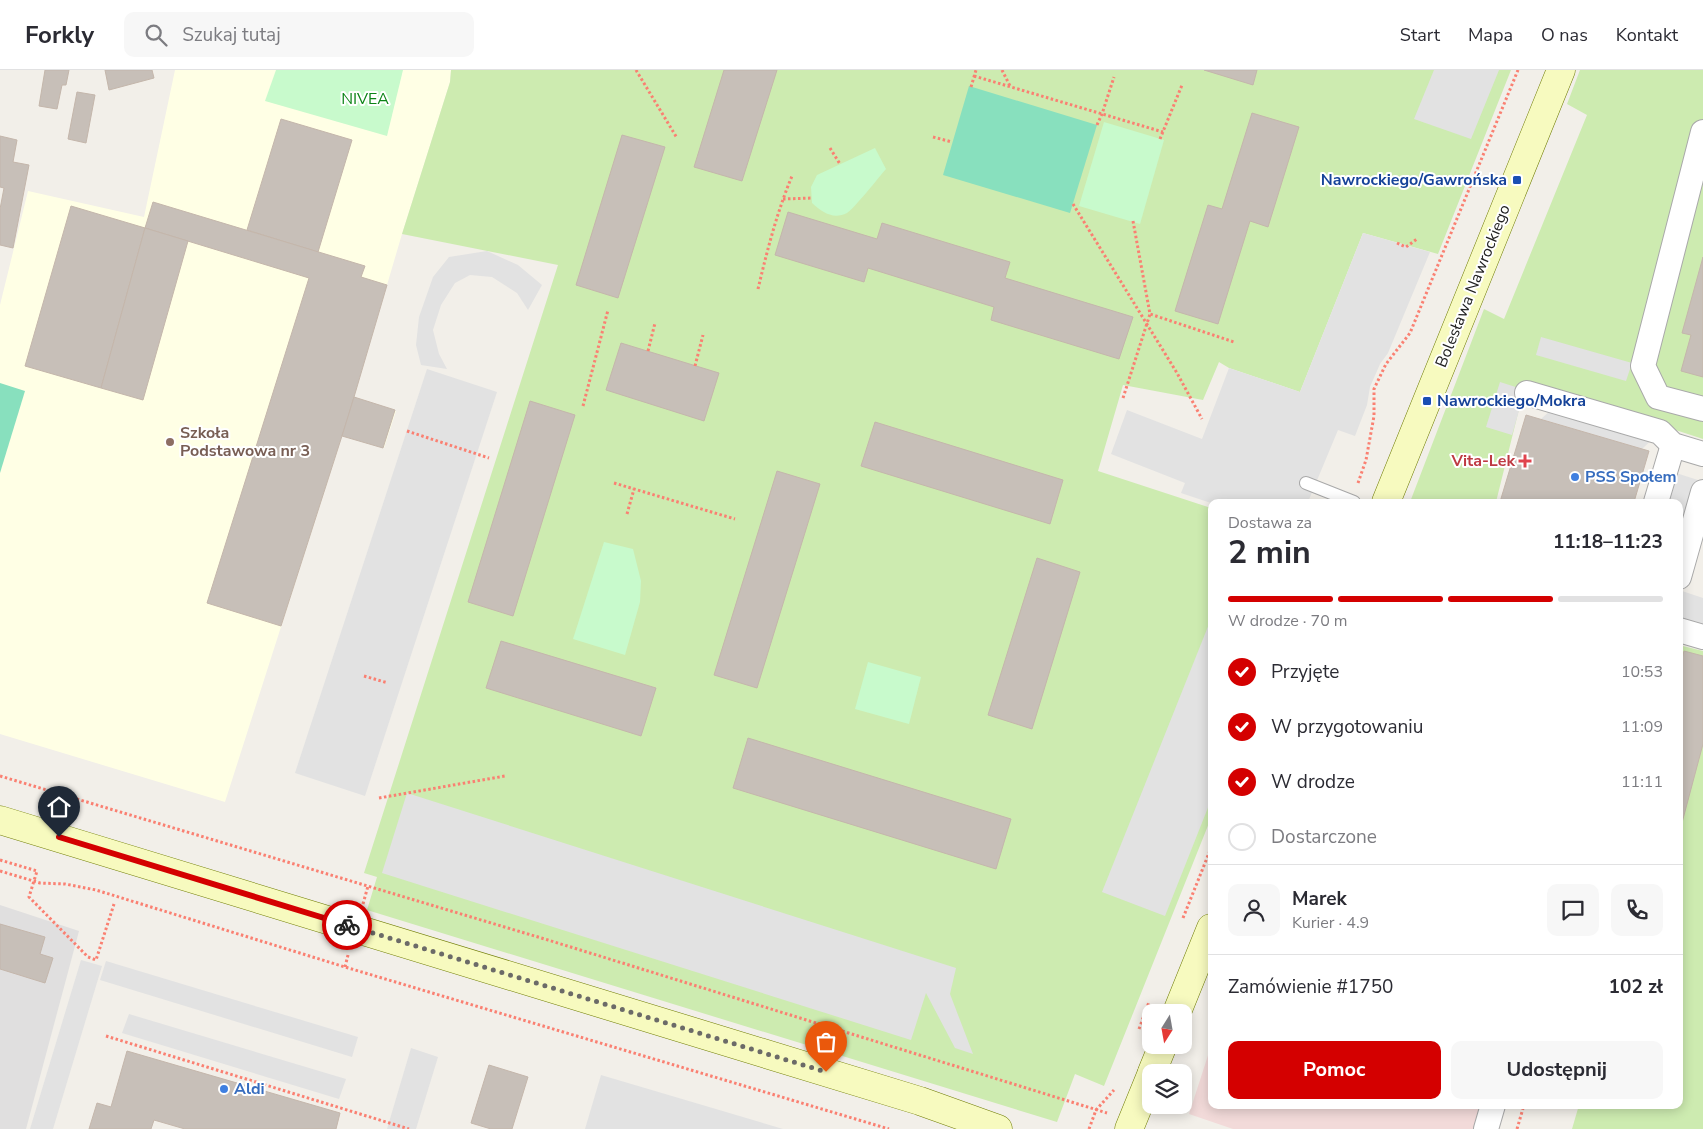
<!DOCTYPE html>
<html lang="pl">
<head>
<meta charset="utf-8">
<style>
  body { margin:0; font-family:"Nunito Sans",sans-serif; background:#f7f7f7; color:#2b2b33; height:100vh; display:flex; flex-direction:column; font-size:19px; white-space:nowrap }
  * { box-sizing:border-box; margin:0 }
  p { font-size:16px; color:#7c7c81 }
  .icon { flex:none; width:28px; height:28px; fill:none; stroke:currentColor; stroke-width:2; stroke-linecap:round; stroke-linejoin:round }
  .map { position:relative; flex:1; overflow:hidden }
  .side { position:absolute; left:1208px; top:429px; width:475px; height:610px; display:flex; flex-direction:column; background:#fff; border-radius:10px; box-shadow:0 2px 12px #0003 }
  .side>* { flex:none }
  .needle { width:32px; rotate:191deg }
  .controls { position:absolute; left:1142px; top:934px; display:grid; gap:10px }
  .controls a { display:grid; place-items:center; width:50px; height:50px; border-radius:10px; background:#fff; box-shadow:0 2px 12px #0003; font-size:25px }
  .pin { position:absolute; display:grid; place-items:center; width:42px; height:42px; color:#fff; margin:-51px -21px; border-radius:50% 50% 50% 0; rotate:-45deg; box-shadow:0 0 5px #0007 }
  .pin .icon { rotate:45deg }
  .courier { position:absolute; display:grid; place-items:center; width:50px; height:50px; margin:-25px; border:4px solid #d40000; border-radius:50%; background:#fff; color:#222; box-shadow:0 1px 6px #0007 }
  .headline em { font-style:normal; font-weight:700 }
  .headline div { display:flex; flex-direction:column-reverse }
  .headline { display:flex; align-items:center; justify-content:space-between; height:85px; padding:0 20px }
  h1 { font-size:32px; font-weight:700; line-height:38px }
  .bar { display:grid; grid-template-columns:repeat(4,1fr); gap:8px 5px; align-content:center; height:60px; padding:0 20px }
  .bar i { height:6px; border-radius:4px; background:#e1e1e2 }
  .bar .current { background:#d40000 }
  .bar p { grid-column:span 4 }
  .line { display:flex; align-items:center; gap:12px; padding:0 20px; border-top:1px solid #e1e1e2 }
  .line div { flex:1 }
  .round { display:grid; place-items:center; flex:none; width:52px; height:52px; border-radius:10px; background:#f7f7f7 }
  ol { padding:0 20px; list-style:none }
  li { display:flex; align-items:center; gap:15px; height:55px }
  li p { margin-inline-start:auto }
  li .icon { padding:5px; border-radius:50%; background:#d40000; color:#fff; stroke-width:4 }
  li:last-child { color:#7c7c81 }
  li i { width:28px; height:28px; border:2px solid #e1e1e2; border-radius:50% }
  .cta { display:flex; gap:10px; margin-top:auto; padding:10px 20px }
  .cta a { flex:1; height:58px; border-radius:10px; background:#d40000; color:#fff; font-size:20px; font-weight:700; line-height:58px; text-align:center }
  .cta a+a { background:#f7f7f7; color:#2b2b33 }
  header { display:flex; align-items:center; gap:30px; box-sizing:border-box; height:70px; padding:0 25px; background:#fff; border-bottom:1px solid #e1e1e2 }
  header strong { font-size:24px }
  nav { display:flex; gap:28px; margin-inline-start:auto; font-size:18px }
  .search { width:350px; height:45px; background:#f7f7f7; display:flex; align-items:center; gap:12px; box-sizing:border-box; padding:0 18px; border-radius:10px; color:#7c7c81; font-size:19px }
  .map>svg:first-child { display:block }
  .residential { fill:#e0dfdf }
  .commercial { fill:#f2dad9 }
  .education { fill:#ffffe5 }
  .grass { fill:#cdebb0 }
  .park { fill:#c8facc }
  .pitch { fill:#88e0be }
  .parking { fill:#e2e2e2 }
  .building { fill:#c7bfb8; stroke:#c4b6ab }
  .lines { fill:none; stroke-linecap:round; stroke-linejoin:round }
  .lane-casing { stroke:#a9a9a9; stroke-width:14 }
  .street-casing { stroke:#a9a9a9; stroke-width:26 }
  .secondary-casing { stroke:#707d05; stroke-width:29 }
  .path { stroke:#fa8072; stroke-width:3; stroke-dasharray:2.5 2.5; stroke-linecap:butt }
  .lane { stroke:#fff; stroke-width:12 }
  .street { stroke:#fff; stroke-width:24 }
  .secondary { stroke:#f7fabf; stroke-width:28 }
  .done { stroke:#6b6a68; stroke-width:5; stroke-dasharray:0 9 }
  .route { stroke:#d40000; stroke-width:6 }
  .transit-dot { fill:#1a4fb4; stroke:#fff; stroke-width:2 }
  .education-dot { fill:#8d6e63; stroke:#fff; stroke-width:2 }
  .health-dot { fill:#e0444e; stroke:#fff; stroke-width:2 }
  .shop-dot { fill:#3f7fe0; stroke:#fff; stroke-width:2 }
  .labels { text-anchor:middle; dominant-baseline:central; stroke-width:4; stroke-linejoin:round; paint-order:stroke }
  .park-label { font-size:16px; fill:#0c8416; stroke:#fff }
  .transit-label { font-size:16px; font-weight:bold; fill:#164399; stroke:#fff; text-anchor:end }
  .street-label { font-size:16px; fill:#222; stroke:#fff }
  .education-label { font-size:16px; font-weight:bold; fill:#785e54; stroke:#fff; text-anchor:start }
  .health-label { font-size:16px; font-weight:bold; fill:#be3a42; stroke:#fff; text-anchor:end }
  .shop-label { font-size:16px; font-weight:bold; fill:#366cbe; stroke:#fff; text-anchor:start }
</style>
</head>
<body>
<header>
<strong>Forkly</strong>
<div class="search"><svg class="icon" aria-label="search" viewBox="0 0 24 24"><circle cx="10" cy="10" r="6"/><path d="M15 15l6 6"/></svg>Szukaj tutaj</div>
<nav><a>Start</a><a>Mapa</a><a>O nas</a><a>Kontakt</a></nav>
</header>
<div class="map">
<svg width="1703" height="1059" viewBox="0 0 1703 1059">
  <rect width="100%" height="100%" fill="#f2efe9"/>
  <polygon class="residential" points="0,835 79,861 26,1059 0,1059"/>
  <polygon class="commercial" points="1211,976 1211,1035 1484,1035 1476,1059 1233,1059 1189,1044"/>
  <polygon class="education" points="175,0 451,0 450,12 402,164 354,327 396,341 384,378 342,366 225,732 0,664 0,235 28,121 144,147"/>
  <g class="grass">
    <polygon points="451,0 1511,0 1438,184 1363,163 1300,322 1229,298 1219,292 1203,330 1123,315 1098,401 1211,438 1211,748 1104,1016 1075,1004 1057,1052 367,840 377,807 364,803 558,195 402,164 450,12"/>
    <polygon points="1580,0 1703,0 1703,369 1526,311 1496,432 1410,432 1484,239 1504,249 1587,45 1567,34"/>
    <polygon points="1679,575 1703,581 1703,1059 1572,1059 1579,1035 1679,1035"/>
  </g>
  <g class="park">
    <polygon points="276,0 403,0 387,66 265,31"/>
    <polygon points="1104,52 1164,70 1140,154 1079,136"/>
    <path d="M875,78l11,21c-7,8 -33,41 -39,44 -14,7 -25,-1 -35,-10l-1,-16 6,-12z"/>
    <polygon points="604,472 633,479 641,511 640,532 625,585 573,569"/>
    <polygon points="868,592 921,607 909,654 855,639"/>
  </g>
  <g class="pitch">
    <polygon points="969,16 1097,55 1070,143 943,105"/>
    <polygon points="0,313 25,321 0,403"/>
  </g>
  <g class="parking">
    <polygon points="1434,0 1499,0 1471,69 1414,49"/>
    <polygon points="1363,163 1430,182 1388,283 1380,294 1370,317 1367,335 1355,366 1338,360 1308,432 1211,433 1181,423 1185,413 1111,384 1127,340 1202,369 1229,298 1300,322"/>
    <polygon points="487,181 518,195 542,215 528,240 517,223 492,207 470,205 455,213 441,235 433,260 439,284 447,299 421,295 416,275 419,247 433,207 449,187"/>
    <polygon points="1541,267 1632,293 1626,311 1536,285"/>
    <polygon points="427,299 497,322 365,726 295,703"/>
    <polygon points="1500,312 1525,320 1512,365 1486,357"/>
    <polygon points="1559,333 1660,362 1642,379 1541,349"/>
    <polygon points="1673,402 1701,411 1679,482 1679,432 1664,432"/>
    <polygon points="1679,520 1703,528 1703,567 1679,560"/>
    <polygon points="1211,549 1211,730 1165,846 1102,822"/>
    <polygon points="407,723 956,898 950,924 973,984 955,978 926,923 911,970 382,803"/>
    <polygon points="81,890 102,896 53,1059 30,1059"/>
    <polygon points="106,891 358,967 352,987 100,910"/>
    <polygon points="129,944 346,1009 339,1029 122,963"/>
    <polygon points="411,978 438,987 416,1059 387,1059"/>
    <polygon points="601,1005 783,1059 585,1059"/>
  </g>
  <g class="building">
    <polygon points="45,0 69,0 66,15 62,15 57,39 39,36"/>
    <polygon points="105,0 152,0 154,8 109,20"/>
    <polygon points="724,0 777,0 742,111 694,97"/>
    <polygon points="1204,0 1257,0 1253,15"/>
    <polygon points="77,22 95,25 86,73 68,69"/>
    <polygon points="1252,43 1299,57 1268,157 1250,151 1218,254 1175,241 1208,135 1222,139"/>
    <polygon points="281,49 352,70 318,182 247,160"/>
    <polygon points="622,65 665,77 618,228 576,215"/>
    <polygon points="0,66 17,70 13,92 29,95 13,178 0,175 0,139 4,118 0,117"/>
    <polygon points="153,132 365,196 361,207 387,215 349,344 281,556 207,533 309,208 145,158"/>
    <polygon points="71,136 145,158 101,318 25,296"/>
    <polygon points="788,142 877,169 882,153 1010,192 1005,208 1133,247 1119,289 991,250 994,237 868,198 864,212 775,185"/>
    <polygon points="145,158 188,171 143,330 101,318"/>
    <polygon points="1703,187 1703,307 1681,301 1691,265 1682,263"/>
    <polygon points="621,273 719,303 704,351 606,320"/>
    <polygon points="354,327 395,340 383,378 342,366"/>
    <polygon points="530,331 575,345 513,546 468,532"/>
    <polygon points="1526,345 1649,381 1634,432 1500,432"/>
    <polygon points="875,352 1063,410 1050,454 861,396"/>
    <polygon points="777,401 820,414 757,618 714,605"/>
    <polygon points="1037,488 1080,502 1032,659 988,645"/>
    <polygon points="501,571 656,618 641,666 486,618"/>
    <polygon points="1684,581 1703,586 1703,674 1679,764 1679,600"/>
    <polygon points="748,668 1011,749 996,799 733,718"/>
    <polygon points="0,854 45,867 40,884 53,888 45,913 0,899"/>
    <polygon points="127,981 340,1043 336,1059 185,1059 154,1050 151,1059 89,1059 97,1033 111,1037"/>
    <polygon points="489,995 528,1007 512,1059 491,1059 471,1053"/>
  </g>
  <g class="lines">
    <defs>
      <polyline id="lane" points="1306,413 1354,432"/>
      <g id="street">
        <polyline points="1703,62 1643,296 1658,327 1703,339"/>
        <polyline points="1527,323 1660,362 1673,375 1703,384"/>
        <polyline points="1656,432 1673,375"/>
        <polyline points="1679,507 1703,422"/>
        <polyline points="1679,560 1703,567"/>
        <polyline points="1486,1059 1493,1035"/>
      </g>
      <g id="secondary">
        <polyline points="1386,432 1561,0"/>
        <polyline points="0,750 920,1031 998,1059"/>
        <polyline points="1177,942 1211,858"/>
        <polyline points="1152,1002 1163,975"/>
        <polyline points="1129,1059 1151,1005"/>
      </g>
    </defs>
    <use href="#lane" class="lane-casing"/>
    <use href="#street" class="street-casing"/>
    <use href="#secondary" class="secondary-casing"/>
    <g class="path">
      <polyline points="636,0 677,68"/>
      <polyline points="1002,0 1010,16"/>
      <polyline points="974,6 1163,62"/>
      <polyline points="971,17 976,0"/>
      <polyline points="1097,55 1102,44 1114,7"/>
      <polyline points="933,67 952,72"/>
      <polyline points="1160,69 1182,15"/>
      <polyline points="830,78 840,94"/>
      <polyline points="783,129 812,128"/>
      <polyline points="1073,134 1177,303 1202,349"/>
      <polyline points="1133,151 1150,244 1234,272"/>
      <polyline points="1397,173 1406,177 1417,169"/>
      <path d="M758,219c9,-38 19,-77 34,-113"/>
      <polyline points="648,281 655,253"/>
      <polyline points="695,296 703,265"/>
      <polyline points="1123,328 1150,244"/>
      <polyline points="583,336 608,240"/>
      <polyline points="407,361 489,388"/>
      <polyline points="614,413 735,449"/>
      <polyline points="1358,413 1366,390 1374,346 1374,319 1386,294 1410,263 1518,0"/>
      <polyline points="627,444 634,419"/>
      <polyline points="364,606 388,613"/>
      <polyline points="0,706 548,870 1107,1043"/>
      <polyline points="379,728 505,706"/>
      <polyline points="0,790 37,801 29,827 88,887 96,890 114,834"/>
      <polyline points="0,801 40,813 65,814 96,820 345,897 889,1059"/>
      <polyline points="363,834 368,816"/>
      <polyline points="1183,848 1211,778"/>
      <polyline points="345,897 348,885"/>
      <polyline points="1139,959 1149,932"/>
      <polyline points="106,966 409,1059"/>
      <polyline points="1089,1059 1096,1040 1114,1020"/>
      <polyline points="1517,1059 1524,1035"/>
    </g>
    <use href="#lane" class="lane"/>
    <use href="#street" class="street"/>
    <use href="#secondary" class="secondary"/>
  </g>
  <g class="lines">
    <polyline class="done" points="347,855 826,1002"/>
    <polyline class="route" points="59,767 347,855"/>
  </g>
  <g class="transit-dot">
    <rect x="1512" y="105" width="10" height="10" rx="2.5"/>
    <rect x="1422" y="326" width="10" height="10" rx="2.5"/>
  </g>
  <circle class="education-dot" cx="170" cy="372" r="5"/>
  <path class="health-dot" d="M1522.5 383.5h5v5h5v5h-5v5h-5v-5h-5v-5h5z"/>
  <g class="shop-dot">
    <circle cx="1575" cy="407" r="5"/>
    <circle cx="224" cy="1019" r="5"/>
  </g>
  <g class="labels">
    <g class="park-label">
      <text x="365" y="29">NIVEA</text>
    </g>
    <g class="transit-label">
      <text x="1507" y="110">Nawrockiego/Gawrońska</text>
      <text x="1437" y="331" text-anchor="start">Nawrockiego/Mokra</text>
    </g>
    <g class="street-label">
      <text transform="translate(1473 216) rotate(-68)">Bolesława Nawrockiego</text>
    </g>
    <g class="education-label">
      <text x="180" y="363">Szkoła<tspan x="180" dy="18">Podstawowa nr 3</tspan></text>
    </g>
    <g class="health-label">
      <text x="1515" y="391">Vita-Lek</text>
    </g>
    <g class="shop-label">
      <text x="1585" y="407">PSS Społem</text>
      <text x="234" y="1019">Aldi</text>
    </g>
  </g>
</svg>
<div class="controls">
<a><svg class="needle" viewBox="-14 -14 28 28"><path d="M0-13l5 13h-10z" fill="#e53935"/><path d="M0 13l5-13h-10z" fill="#7c7c81"/></svg></a>
<a><svg class="icon" aria-label="layers" viewBox="0 0 24 24"><path d="M12 4l9 5-9 5-9-5zM3 14l9 5 9-5"/></svg></a>
</div>
<div class="pin" style="left:826px;top:1002px;background:#ea580c"><svg class="icon" aria-label="bag" viewBox="0 0 24 24"><path d="M5 8h14l-1 12H6zM9 8a3 3 0 0 1 6 0"/></svg></div>
<div class="pin" style="left:59px;top:767px;background:#1f2937"><svg class="icon" aria-label="home" viewBox="0 0 24 24"><path d="M3 11l9-7 9 7M6 9v11h12V9"/></svg></div>
<div class="courier" style="left:347px;top:855px"><svg class="icon" aria-label="bike" viewBox="0 0 24 24"><circle cx="6" cy="16" r="4"/><circle cx="18" cy="16" r="4"/><path d="M6 16l4-8h5l3 8M10 8l3 8H6M13 5h3"/></svg></div>
<section class="side">
<div class="headline"><div><h1>2 min</h1><p>Dostawa za</p></div><em>11:18–11:23</em></div>
<div class="bar"><i class="current"></i><i class="current"></i><i class="current"></i><i></i><p>W drodze · 70 m</p></div>
<ol>
<li><svg class="icon" aria-label="check" viewBox="0 0 24 24"><path d="M5 12l5 5 9-10"/></svg>Przyjęte<p>10:53</p></li>
<li><svg class="icon" aria-label="check" viewBox="0 0 24 24"><path d="M5 12l5 5 9-10"/></svg>W przygotowaniu<p>11:09</p></li>
<li><svg class="icon" aria-label="check" viewBox="0 0 24 24"><path d="M5 12l5 5 9-10"/></svg>W drodze<p>11:11</p></li>
<li><i></i>Dostarczone</li>
</ol>
<div class="line" style="height:90px"><a class="round"><svg class="icon" aria-label="person" viewBox="0 0 24 24"><circle cx="12" cy="8" r="4"/><path d="M4 21q1-7 8-7t8 7"/></svg></a><div><b>Marek</b><p>Kurier · 4.9</p></div><a class="round"><svg class="icon" aria-label="chat" viewBox="0 0 24 24"><path d="M4 5h16v11H9l-5 4z"/></svg></a><a class="round"><svg class="icon" aria-label="phone" viewBox="0 0 24 24"><path d="M5 4h4l2 5-3 2q2 4 5 5l2-3 5 2v4C11 20 4 13 5 4z"/></svg></a></div>
<div class="line" style="height:65px"><div>Zamówienie #1750</div><b>102 zł</b></div>
<div class="cta"><a>Pomoc</a><a>Udostępnij</a></div>
</section>
</div>
</body>
</html>
